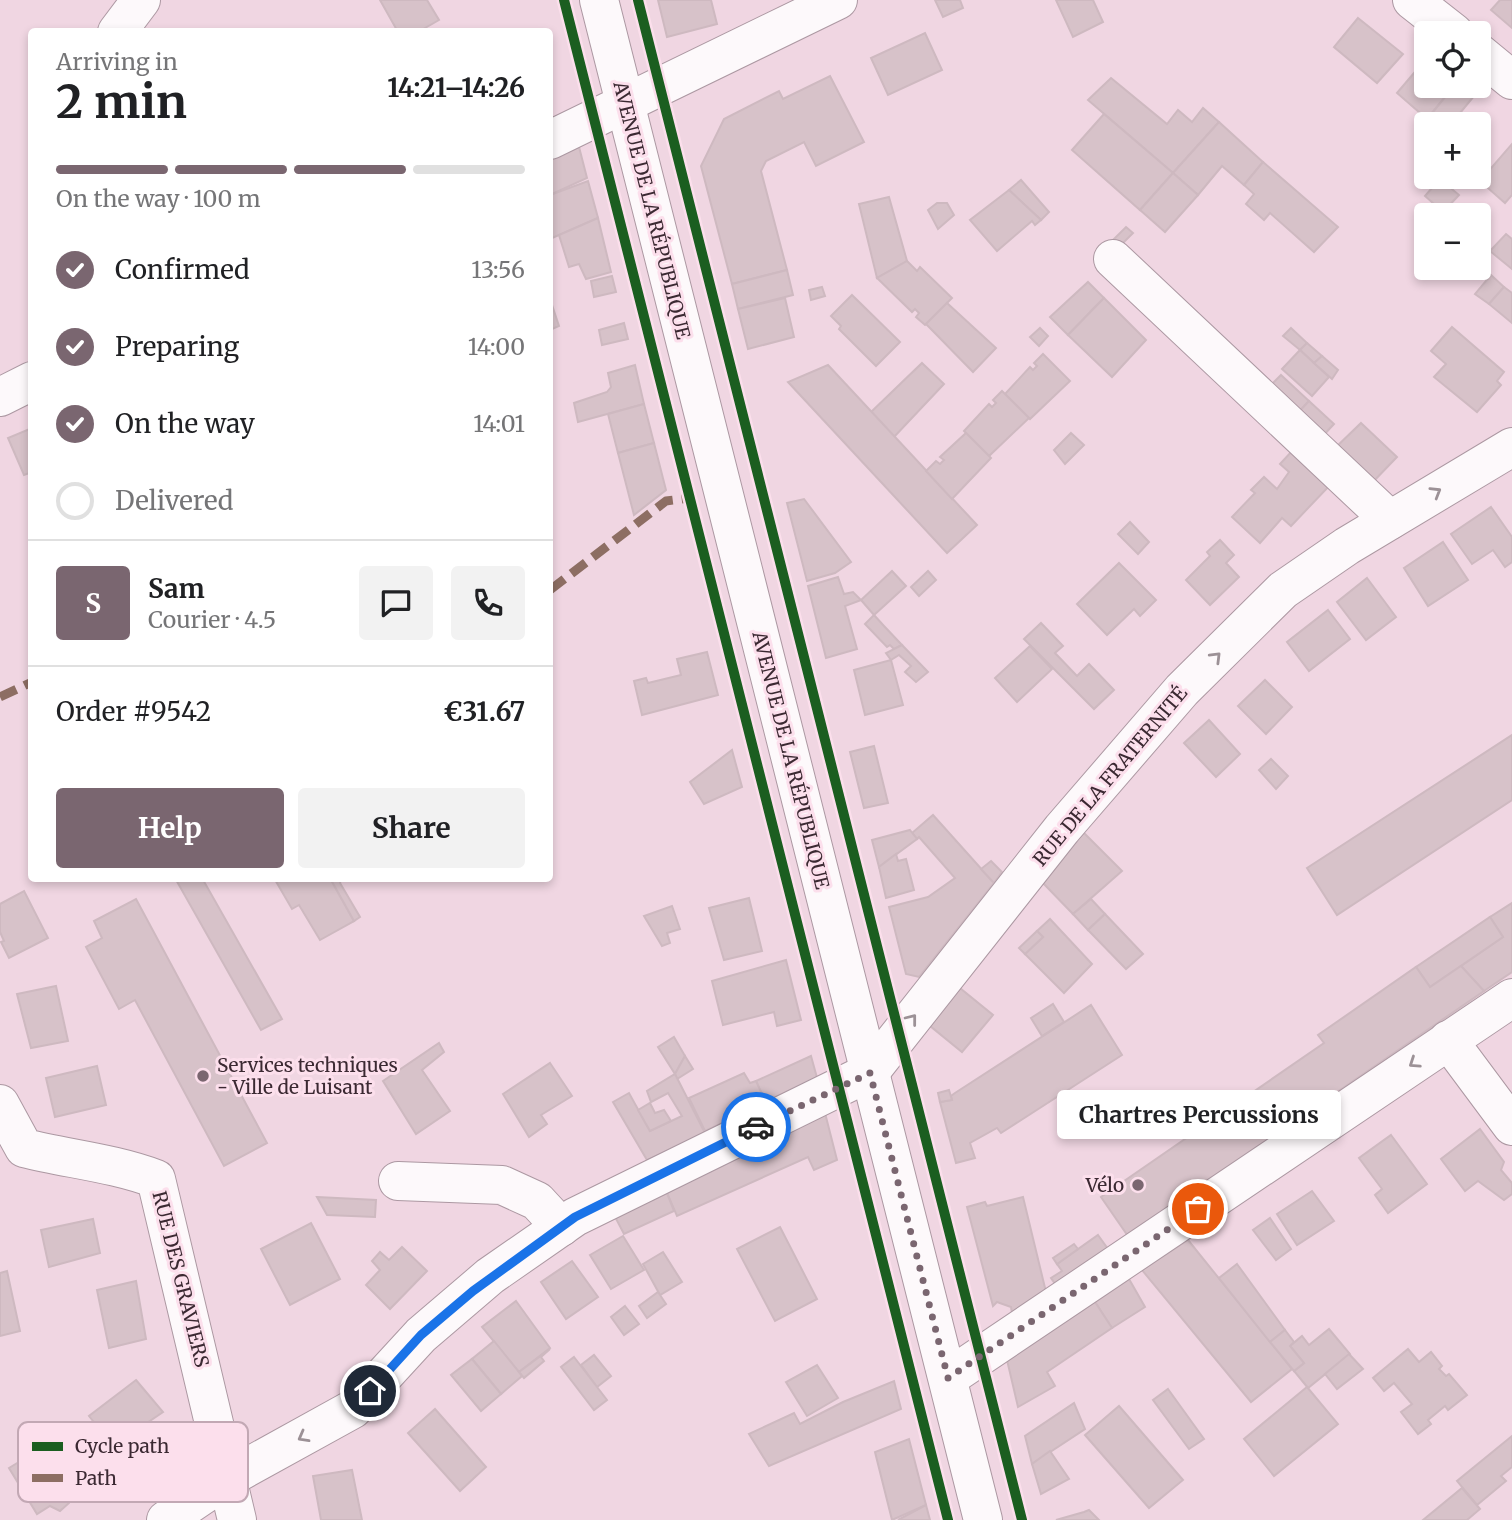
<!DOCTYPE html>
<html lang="en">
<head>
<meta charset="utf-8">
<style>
  body { margin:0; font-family:Merriweather,serif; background:#f2f2f2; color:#202124; height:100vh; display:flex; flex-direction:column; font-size:26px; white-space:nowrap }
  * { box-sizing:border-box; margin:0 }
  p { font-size:23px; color:#757577 }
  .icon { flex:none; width:38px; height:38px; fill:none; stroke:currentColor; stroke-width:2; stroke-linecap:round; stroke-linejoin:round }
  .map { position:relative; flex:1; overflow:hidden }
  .drawer { position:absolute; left:28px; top:28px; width:525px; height:854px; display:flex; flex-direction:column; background:#fff; border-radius:7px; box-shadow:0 4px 10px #0003 }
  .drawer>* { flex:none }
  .controls { position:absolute; left:1414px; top:21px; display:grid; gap:14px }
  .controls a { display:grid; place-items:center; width:77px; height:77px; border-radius:7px; background:#fff; box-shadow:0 4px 10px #0003; font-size:35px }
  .pin { position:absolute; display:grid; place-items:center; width:60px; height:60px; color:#fff; margin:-30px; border:4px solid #fff; border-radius:50%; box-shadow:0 2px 7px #0007 }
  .courier { position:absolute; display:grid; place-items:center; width:70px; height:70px; margin:-35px; border:5px solid #1a73e8; border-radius:50%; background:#fff; color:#222; box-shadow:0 2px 9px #0007 }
  .bubble { position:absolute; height:49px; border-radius:7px; background:#fff; box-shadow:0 4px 10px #0003; font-size:23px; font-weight:700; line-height:49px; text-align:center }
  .summary em { font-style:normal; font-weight:700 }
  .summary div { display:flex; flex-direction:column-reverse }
  .summary { display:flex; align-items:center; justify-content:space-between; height:119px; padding:0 28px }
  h1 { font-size:46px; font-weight:700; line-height:52px }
  .bar { display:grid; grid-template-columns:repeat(4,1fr); gap:10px 7px; align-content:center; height:84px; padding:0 28px }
  .bar i { height:9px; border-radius:5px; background:#e0e0e0 }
  .bar .active { background:#7a6670 }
  .bar p { grid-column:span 4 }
  .line { display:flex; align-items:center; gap:18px; padding:0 28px; border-top:2px solid #e0e0e0 }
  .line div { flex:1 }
  .round { display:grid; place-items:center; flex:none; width:74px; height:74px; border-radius:7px; background:#f2f2f2 }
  ol { padding:0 28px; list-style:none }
  li { display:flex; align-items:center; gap:21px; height:77px }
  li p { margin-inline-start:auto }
  li .icon { padding:7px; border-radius:50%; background:#7a6670; color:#fff; stroke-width:4 }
  li:last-child { color:#757577 }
  li i { width:38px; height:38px; border:4px solid #e0e0e0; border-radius:50% }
  .button { display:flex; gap:14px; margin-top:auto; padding:14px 28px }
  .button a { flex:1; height:80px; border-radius:7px; background:#7a6670; color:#fff; font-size:28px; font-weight:700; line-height:80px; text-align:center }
  .button a+a { background:#f2f2f2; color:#202124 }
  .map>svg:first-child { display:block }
  .building { fill:#d7c2c9; stroke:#ceb9c0; stroke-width:2 }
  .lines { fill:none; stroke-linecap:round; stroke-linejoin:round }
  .minor-casing { stroke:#ac98a2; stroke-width:40 }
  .major-casing { stroke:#ac98a2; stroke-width:40 }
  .minor { stroke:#fdf9fb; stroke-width:38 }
  .major { stroke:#fdf9fb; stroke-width:38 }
  .quiet { stroke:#8d6e63; stroke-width:9; stroke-dasharray:18 9; stroke-linecap:butt }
  .cycleway-casing { stroke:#fcdfec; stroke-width:15 }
  .cycleway { stroke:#1b5e20; stroke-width:10 }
  .oneway { stroke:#9c9196 }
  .done { stroke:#7a6670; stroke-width:7; stroke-dasharray:0 12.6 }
  .route { stroke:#1a73e8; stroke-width:9 }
  .poi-dot { fill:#7a6670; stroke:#fcdfec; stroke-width:2.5 }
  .labels { text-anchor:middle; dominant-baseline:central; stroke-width:6; stroke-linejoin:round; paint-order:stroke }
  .street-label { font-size:19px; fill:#3b2932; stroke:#fcdfec }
  .poi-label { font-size:19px; fill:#3b2932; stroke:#fcdfec; text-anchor:start }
  .key { fill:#fcdfec; stroke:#c2a8b4; stroke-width:2 }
  .key-label { font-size:19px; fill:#3b2932 }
</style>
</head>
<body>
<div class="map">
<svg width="1512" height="1520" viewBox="0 0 1512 1520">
  <rect width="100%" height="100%" fill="#f0d6e2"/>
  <g class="building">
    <polygon points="380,0 427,0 439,20 418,32 398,32"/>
    <polygon points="658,0 711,0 717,24 667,37"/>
    <polygon points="935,0 960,0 963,8 943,17"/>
    <polygon points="1056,0 1093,0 1103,22 1073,37"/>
    <polygon points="1500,0 1512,0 1512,28 1491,10"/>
    <polygon points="1358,18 1403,54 1377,83 1334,47"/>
    <polygon points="925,33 942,70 888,95 871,58"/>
    <polygon points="1420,66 1426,71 1426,86 1443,86 1450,91 1427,119 1397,93"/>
    <polygon points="830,76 864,142 816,166 804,142 766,161 761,171 787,270 732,284 701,166 724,119 779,91 783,99"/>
    <polygon points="1111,78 1167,124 1178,110 1192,122 1203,108 1219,122 1173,173 1088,100"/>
    <polygon points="1454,86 1475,86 1479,90 1451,124 1426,124 1426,132 1420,128"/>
    <polygon points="1104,114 1173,173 1140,210 1072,150"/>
    <polygon points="1219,122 1263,162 1244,185 1222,166 1198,195 1173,173"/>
    <polygon points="578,143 587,178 550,195 550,157"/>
    <polygon points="1512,144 1512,195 1505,203 1480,181"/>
    <polygon points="1263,162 1338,227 1314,252 1270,213 1264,220 1246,204 1254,194 1244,185"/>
    <polygon points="1173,173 1198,195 1165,232 1140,210"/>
    <polygon points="1440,179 1459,195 1443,212 1425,196"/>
    <polygon points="1021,180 1049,212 1041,220 1009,190"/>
    <polygon points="588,181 598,218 550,239 550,195"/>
    <polygon points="1009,190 1041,220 1035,225 1032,221 997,251 970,220"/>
    <polygon points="889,197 907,261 877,278 859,204"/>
    <polygon points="937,203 947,203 954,215 938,229 928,210"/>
    <polygon points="598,218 611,272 586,279 579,264 569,267 559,235"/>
    <polygon points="1126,227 1133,233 1119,247 1112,241"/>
    <polygon points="1506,234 1512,239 1512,269 1490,251"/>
    <polygon points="907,261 917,271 920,267 952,298 925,325 916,317 919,313 915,309 912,312 877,278"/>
    <polygon points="787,270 793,295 738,309 732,284"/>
    <polygon points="1491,275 1504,287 1489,304 1475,294"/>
    <polygon points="612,276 616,292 594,297 591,281"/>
    <polygon points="1088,282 1104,298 1068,335 1050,317"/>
    <polygon points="822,287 825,296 811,300 809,290"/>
    <polygon points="1504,287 1512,293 1512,323 1489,304"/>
    <polygon points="852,295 900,342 876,366 839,329 841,326 831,316"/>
    <polygon points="785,298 794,337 748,349 738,309"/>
    <polygon points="1104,298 1146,340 1112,377 1068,335"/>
    <polygon points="550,299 559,326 550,330"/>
    <polygon points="947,303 996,348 973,372 926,324"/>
    <polygon points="624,323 628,339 602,345 599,330"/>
    <polygon points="1452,327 1504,372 1497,381 1501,385 1477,412 1434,377 1446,364 1431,351"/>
    <polygon points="1040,328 1048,336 1039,346 1030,337"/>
    <polygon points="1291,328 1307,343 1300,350 1283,336"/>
    <polygon points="1307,343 1322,356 1314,363 1300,350"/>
    <polygon points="1300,350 1329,377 1312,396 1282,369"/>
    <polygon points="1043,354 1070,381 1030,419 1005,394 1030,367 1033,370 1037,366 1034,363"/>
    <polygon points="1322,356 1338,370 1332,379 1314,363"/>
    <polygon points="922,363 944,384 894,437 871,412"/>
    <polygon points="635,365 644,404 578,422 574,403 607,392 611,387 608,373"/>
    <polygon points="828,365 977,525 947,553 788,382"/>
    <polygon points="1281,375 1309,401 1296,415 1267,389"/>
    <polygon points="1002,391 1029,418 989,456 964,431 989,404 992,407 996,403 993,400"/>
    <polygon points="1309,401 1334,424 1320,439 1296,415"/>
    <polygon points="644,404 654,443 618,453 608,414"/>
    <polygon points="1361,423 1397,457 1369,486 1332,451"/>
    <polygon points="32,428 32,472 24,475 8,438"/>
    <polygon points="966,433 991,458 952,499 926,471 936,461 940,464 944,460 940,457"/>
    <polygon points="1071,433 1084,445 1065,464 1054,450"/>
    <polygon points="654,443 666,490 634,515 618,453"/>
    <polygon points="1294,449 1331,484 1291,526 1282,518 1260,543 1232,517 1255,493 1251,490 1264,477 1277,489 1289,472 1280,464"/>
    <polygon points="804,499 851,562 835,573 807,581 787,503"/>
    <polygon points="1491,507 1512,537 1512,562 1505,567 1493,550 1472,564 1451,534"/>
    <polygon points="1130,522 1149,542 1138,554 1118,534"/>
    <polygon points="1220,540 1234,555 1226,563 1239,577 1210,605 1186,580 1210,556 1207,552"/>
    <polygon points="1443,542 1468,580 1428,606 1404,568"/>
    <polygon points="1119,563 1156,600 1140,616 1134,609 1107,635 1077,604"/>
    <polygon points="892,571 906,586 874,615 861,600"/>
    <polygon points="928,571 936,580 919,596 911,587"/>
    <polygon points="838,577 844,594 853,592 861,600 845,606 857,649 826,658 808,586"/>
    <polygon points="1367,578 1396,617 1366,640 1337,602"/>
    <polygon points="1328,610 1350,639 1309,671 1287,642"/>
    <polygon points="874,615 884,626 902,645 894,649 890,645 887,647 865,624"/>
    <polygon points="1041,623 1063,646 1055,653 1077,676 1089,664 1114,690 1094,709 1024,639"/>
    <polygon points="902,645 928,672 916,682 905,672 911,666 899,655 891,660 886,653"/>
    <polygon points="1030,646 1052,669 1017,702 995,678"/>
    <polygon points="707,652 718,695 642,715 634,681 646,678 648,683 681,675 677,659"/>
    <polygon points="891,660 903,705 865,715 854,670"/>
    <polygon points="1265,680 1292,707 1266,734 1238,706"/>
    <polygon points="1209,720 1240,754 1216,777 1184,743"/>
    <polygon points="1512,735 1512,800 1337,915 1307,868"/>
    <polygon points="874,746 888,803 864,808 850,752"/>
    <polygon points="732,750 742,787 704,804 690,782"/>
    <polygon points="1271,759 1288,776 1276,789 1259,770"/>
    <polygon points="933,815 994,883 919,977 906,974 889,907 928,897 955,878 919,837 917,839 912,833"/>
    <polygon points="910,830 917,839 879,867 872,840"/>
    <polygon points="1082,831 1122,871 1073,914 1040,880"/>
    <polygon points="896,854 898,861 906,859 914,890 886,898 879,867"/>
    <polygon points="991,861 1002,872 994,883 981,869"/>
    <polygon points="175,878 202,878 282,1019 261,1030"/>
    <polygon points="274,878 330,878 354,921 320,940 299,905 292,909"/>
    <polygon points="330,878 342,878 340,883 360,917 354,921"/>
    <polygon points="24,891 48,938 9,958 1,942 4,941 0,932 0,904"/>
    <polygon points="749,898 762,951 724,960 709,908"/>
    <polygon points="136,899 267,1143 224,1166 135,1000 119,1009 86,947 102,938 94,921"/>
    <polygon points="1091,899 1105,914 1088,930 1073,914"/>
    <polygon points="1512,903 1512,972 1484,991 1461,966 1503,937 1490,917"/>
    <polygon points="672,906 680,929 667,933 670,943 662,946 644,916"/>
    <polygon points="1105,914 1143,954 1126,969 1088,930"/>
    <polygon points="1490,917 1503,937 1430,987 1416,967"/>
    <polygon points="1050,919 1092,964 1064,993 1025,954 1043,937 1037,931"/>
    <polygon points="1037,931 1043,937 1025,954 1019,948"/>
    <polygon points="786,960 801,1020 777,1026 774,1012 723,1025 712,981"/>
    <polygon points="1461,966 1484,991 1128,1236 1101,1197 1324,1043 1318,1035 1416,967 1430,987"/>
    <polygon points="955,984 993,1015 962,1052 924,1021"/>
    <polygon points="56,986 68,1041 31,1048 17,994"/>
    <polygon points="1053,1004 1064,1022 1042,1036 1031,1018"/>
    <polygon points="1091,1005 1122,1055 1001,1133 997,1128 970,1143 975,1158 956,1163 940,1102 952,1100 951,1096 955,1093"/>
    <polygon points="674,1037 685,1056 675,1074 658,1047"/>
    <polygon points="439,1043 444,1052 422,1070 450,1111 416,1134 383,1081"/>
    <polygon points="685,1056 693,1069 677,1079 675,1074"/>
    <polygon points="811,1056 819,1085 768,1107 756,1081"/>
    <polygon points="550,1063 572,1096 541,1115 547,1124 529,1137 503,1094"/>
    <polygon points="97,1066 106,1105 55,1117 46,1078"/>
    <polygon points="744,1073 750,1083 756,1081 766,1103 705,1131 689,1098"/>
    <polygon points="675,1074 706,1135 647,1160 613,1102 629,1093 650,1131 682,1116 668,1093 651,1102 647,1091"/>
    <polygon points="949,1090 952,1100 940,1102 938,1093"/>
    <polygon points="650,1103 655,1113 664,1110 671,1121 650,1131 638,1110"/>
    <polygon points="825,1113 837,1160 814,1170 808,1157 677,1216 664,1186"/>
    <polygon points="1480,1129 1504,1162 1501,1170 1512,1183 1512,1194 1504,1200 1478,1181 1465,1191 1441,1159"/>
    <polygon points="1391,1135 1427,1184 1388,1213 1375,1195 1382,1189 1359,1158"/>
    <polygon points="664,1186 674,1211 624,1234 612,1211"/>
    <polygon points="1312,1191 1334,1221 1297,1245 1277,1214"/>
    <polygon points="317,1197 376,1200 375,1217 327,1215"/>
    <polygon points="1023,1197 1046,1292 1012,1313 1011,1307 997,1302 993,1306 967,1207 985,1202 987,1206"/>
    <polygon points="1270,1218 1291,1249 1276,1260 1253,1230"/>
    <polygon points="93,1219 100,1253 49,1267 41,1230"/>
    <polygon points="311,1223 340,1279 290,1305 261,1249"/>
    <polygon points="780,1227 817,1299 775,1321 737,1249"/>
    <polygon points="1098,1235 1108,1249 1056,1285 1051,1278 1062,1271 1057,1264"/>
    <polygon points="623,1236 644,1270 611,1289 590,1255"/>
    <polygon points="1188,1240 1292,1369 1251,1402 1142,1270"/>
    <polygon points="1074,1244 1078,1249 1057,1264 1053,1258"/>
    <polygon points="402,1247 427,1271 390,1309 366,1285 380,1270 372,1261 380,1252 389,1260"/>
    <polygon points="663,1252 682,1282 660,1295 643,1264"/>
    <polygon points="572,1261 598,1297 566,1319 541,1282"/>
    <polygon points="1237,1264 1285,1330 1270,1342 1219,1278"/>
    <polygon points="7,1271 20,1331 0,1336 0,1273"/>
    <polygon points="1129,1279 1145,1307 1112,1328 1095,1302"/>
    <polygon points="136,1281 146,1339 109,1348 97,1290"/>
    <polygon points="658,1292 666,1304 647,1318 639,1306"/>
    <polygon points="516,1301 550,1348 519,1372 482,1327"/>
    <polygon points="1095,1302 1112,1328 1047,1372 1055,1386 1018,1407 1007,1360"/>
    <polygon points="625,1306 639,1324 624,1335 611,1317"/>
    <polygon points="1329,1329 1350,1354 1308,1388 1294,1371 1304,1363 1290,1346 1302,1336 1309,1345"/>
    <polygon points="1285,1330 1294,1342 1290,1346 1304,1363 1294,1371 1270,1342"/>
    <polygon points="494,1341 522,1376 501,1394 472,1359"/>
    <polygon points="550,1349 541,1357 544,1361 524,1378 519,1372"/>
    <polygon points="1408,1349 1419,1362 1431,1352 1442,1366 1439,1369 1446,1376 1449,1374 1467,1395 1448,1410 1445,1406 1428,1420 1431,1424 1418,1434 1401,1412 1412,1404 1394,1383 1384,1391 1373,1378"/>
    <polygon points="1349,1354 1363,1369 1337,1389 1325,1374"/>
    <polygon points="594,1355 611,1376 597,1387 581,1365"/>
    <polygon points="574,1357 607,1400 594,1410 561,1367"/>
    <polygon points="472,1359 501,1394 481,1411 451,1375"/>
    <polygon points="817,1365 838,1398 807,1416 786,1382"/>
    <polygon points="136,1380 163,1412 113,1446 89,1416"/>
    <polygon points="894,1381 901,1409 769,1466 749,1434 794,1413 800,1424 843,1402"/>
    <polygon points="1307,1387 1338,1424 1274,1476 1244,1439"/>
    <polygon points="1168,1389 1204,1439 1189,1449 1153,1400"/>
    <polygon points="1074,1403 1085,1429 1032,1464 1025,1436"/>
    <polygon points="1119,1406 1183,1480 1149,1508 1085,1435"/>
    <polygon points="435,1409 486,1467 460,1491 408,1433"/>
    <polygon points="1512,1436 1512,1467 1501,1476 1506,1481 1477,1505 1457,1481"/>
    <polygon points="909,1439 926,1505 892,1520 875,1452"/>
    <polygon points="45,1446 74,1491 67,1496 69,1503 60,1511 50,1506 37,1514 9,1468"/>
    <polygon points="1050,1451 1069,1479 1041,1494 1032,1464"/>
    <polygon points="352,1470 362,1520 321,1520 313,1476"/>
    <polygon points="1462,1488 1480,1509 1467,1520 1423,1520"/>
    <polygon points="926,1505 930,1520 898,1520"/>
    <polygon points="1089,1510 1099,1520 1056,1520 1084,1512"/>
  </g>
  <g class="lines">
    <defs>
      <g id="minor">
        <polyline points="1412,0 1454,33"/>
        <polyline points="117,32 141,0"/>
        <polyline points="1479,53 1512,80"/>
        <polyline points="550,140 838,0"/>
        <polyline points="1113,259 1390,520"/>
        <polyline points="0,397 32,381"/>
        <polyline points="1448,1040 1512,1126"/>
        <path d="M0,1104l24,44c44,11 90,15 132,31l81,341"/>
        <polyline points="398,1181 502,1185 537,1201 561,1227"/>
        <polyline points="948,1378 1512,998"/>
        <polyline points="166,1520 228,1478 353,1409 421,1335 490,1276 575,1217 870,1072 1062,829 1182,690 1283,590 1347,546 1512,447"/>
      </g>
      <polyline id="major" points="599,0 983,1520"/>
    </defs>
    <use href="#minor" class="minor-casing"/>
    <use href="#major" class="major-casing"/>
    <use href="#minor" class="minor"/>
    <use href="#major" class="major"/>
    <g class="quiet">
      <polyline points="550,590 666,501 690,498"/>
      <polyline points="0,697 32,682"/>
    </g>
    <defs>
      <g id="cycleway">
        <polyline points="564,0 948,1520"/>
        <polyline points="638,0 1022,1520"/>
      </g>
    </defs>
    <use href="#cycleway" class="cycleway-casing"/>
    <use href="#cycleway" class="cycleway"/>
  </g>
  <defs><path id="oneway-chevron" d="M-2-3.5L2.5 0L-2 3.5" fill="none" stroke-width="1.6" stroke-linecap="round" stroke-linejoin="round" transform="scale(1.75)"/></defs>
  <g class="oneway">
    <use href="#oneway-chevron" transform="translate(1436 492) rotate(-31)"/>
    <use href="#oneway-chevron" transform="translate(1216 657) rotate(-45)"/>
    <use href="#oneway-chevron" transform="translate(912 1019) rotate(-52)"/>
    <use href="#oneway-chevron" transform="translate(1414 1063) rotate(146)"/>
    <use href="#oneway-chevron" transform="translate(303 1437) rotate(151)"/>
  </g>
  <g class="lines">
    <polyline class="done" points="756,1127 870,1073 948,1378 1198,1209"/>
    <polyline class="route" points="370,1391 421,1335 473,1291 575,1217 756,1127"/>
  </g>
  <g class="poi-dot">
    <circle cx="203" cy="1076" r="7"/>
    <circle cx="1138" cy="1185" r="7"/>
  </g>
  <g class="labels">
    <g class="street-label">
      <text transform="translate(652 210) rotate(76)">AVENUE DE LA RÉPUBLIQUE</text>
      <text transform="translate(791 760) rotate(76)">AVENUE DE LA RÉPUBLIQUE</text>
      <text transform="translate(1110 776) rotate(-50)">RUE DE LA FRATERNITÉ</text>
      <text transform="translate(181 1279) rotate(76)">RUE DES GRAVIERS</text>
    </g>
    <g class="poi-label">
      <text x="217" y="1065">Services techniques<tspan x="217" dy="22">- Ville de Luisant</tspan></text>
      <text x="1124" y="1185" text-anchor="end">Vélo</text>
    </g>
  </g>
  <rect x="18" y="1422" width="230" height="80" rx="10" class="key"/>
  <rect x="32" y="1442" width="31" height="9" fill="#1b5e20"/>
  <rect x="32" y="1474" width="31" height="8" fill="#8d6e63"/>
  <g class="key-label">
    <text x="75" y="1453">Cycle path</text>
    <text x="75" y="1485">Path</text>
  </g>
</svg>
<div class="controls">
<a><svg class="icon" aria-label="locate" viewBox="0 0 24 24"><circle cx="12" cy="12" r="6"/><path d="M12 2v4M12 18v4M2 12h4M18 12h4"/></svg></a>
<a>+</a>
<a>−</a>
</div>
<div class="pin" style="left:1198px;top:1209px;background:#ea580c"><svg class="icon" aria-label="bag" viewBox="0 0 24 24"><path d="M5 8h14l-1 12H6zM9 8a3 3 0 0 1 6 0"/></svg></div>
<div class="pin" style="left:370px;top:1391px;background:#1f2937"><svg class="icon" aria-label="home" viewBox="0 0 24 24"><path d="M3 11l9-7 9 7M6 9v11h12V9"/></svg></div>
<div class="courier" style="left:756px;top:1127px"><svg class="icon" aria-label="car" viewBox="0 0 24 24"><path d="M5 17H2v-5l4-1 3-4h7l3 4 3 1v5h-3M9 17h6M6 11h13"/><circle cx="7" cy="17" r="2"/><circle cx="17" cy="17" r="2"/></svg></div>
<div class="bubble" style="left:1057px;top:1090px;width:284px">Chartres Percussions</div>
<section class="drawer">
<div class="summary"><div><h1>2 min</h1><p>Arriving in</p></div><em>14:21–14:26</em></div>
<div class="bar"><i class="active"></i><i class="active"></i><i class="active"></i><i></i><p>On the way · 100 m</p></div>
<ol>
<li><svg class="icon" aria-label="check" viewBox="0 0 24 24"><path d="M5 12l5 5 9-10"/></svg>Confirmed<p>13:56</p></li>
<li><svg class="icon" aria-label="check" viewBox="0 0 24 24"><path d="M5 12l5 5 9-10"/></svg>Preparing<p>14:00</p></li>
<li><svg class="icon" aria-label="check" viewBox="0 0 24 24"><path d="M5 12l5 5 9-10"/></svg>On the way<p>14:01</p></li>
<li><i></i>Delivered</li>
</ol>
<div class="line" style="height:126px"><b class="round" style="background:#7a6670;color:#fff">S</b><div><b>Sam</b><p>Courier · 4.5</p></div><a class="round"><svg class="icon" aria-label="chat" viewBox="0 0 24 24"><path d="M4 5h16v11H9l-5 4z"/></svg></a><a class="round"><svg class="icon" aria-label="phone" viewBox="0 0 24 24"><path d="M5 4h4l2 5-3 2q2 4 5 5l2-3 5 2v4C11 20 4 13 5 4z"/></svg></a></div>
<div class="line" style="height:91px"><div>Order #9542</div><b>€31.67</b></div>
<div class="button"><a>Help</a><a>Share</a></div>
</section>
</div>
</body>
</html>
